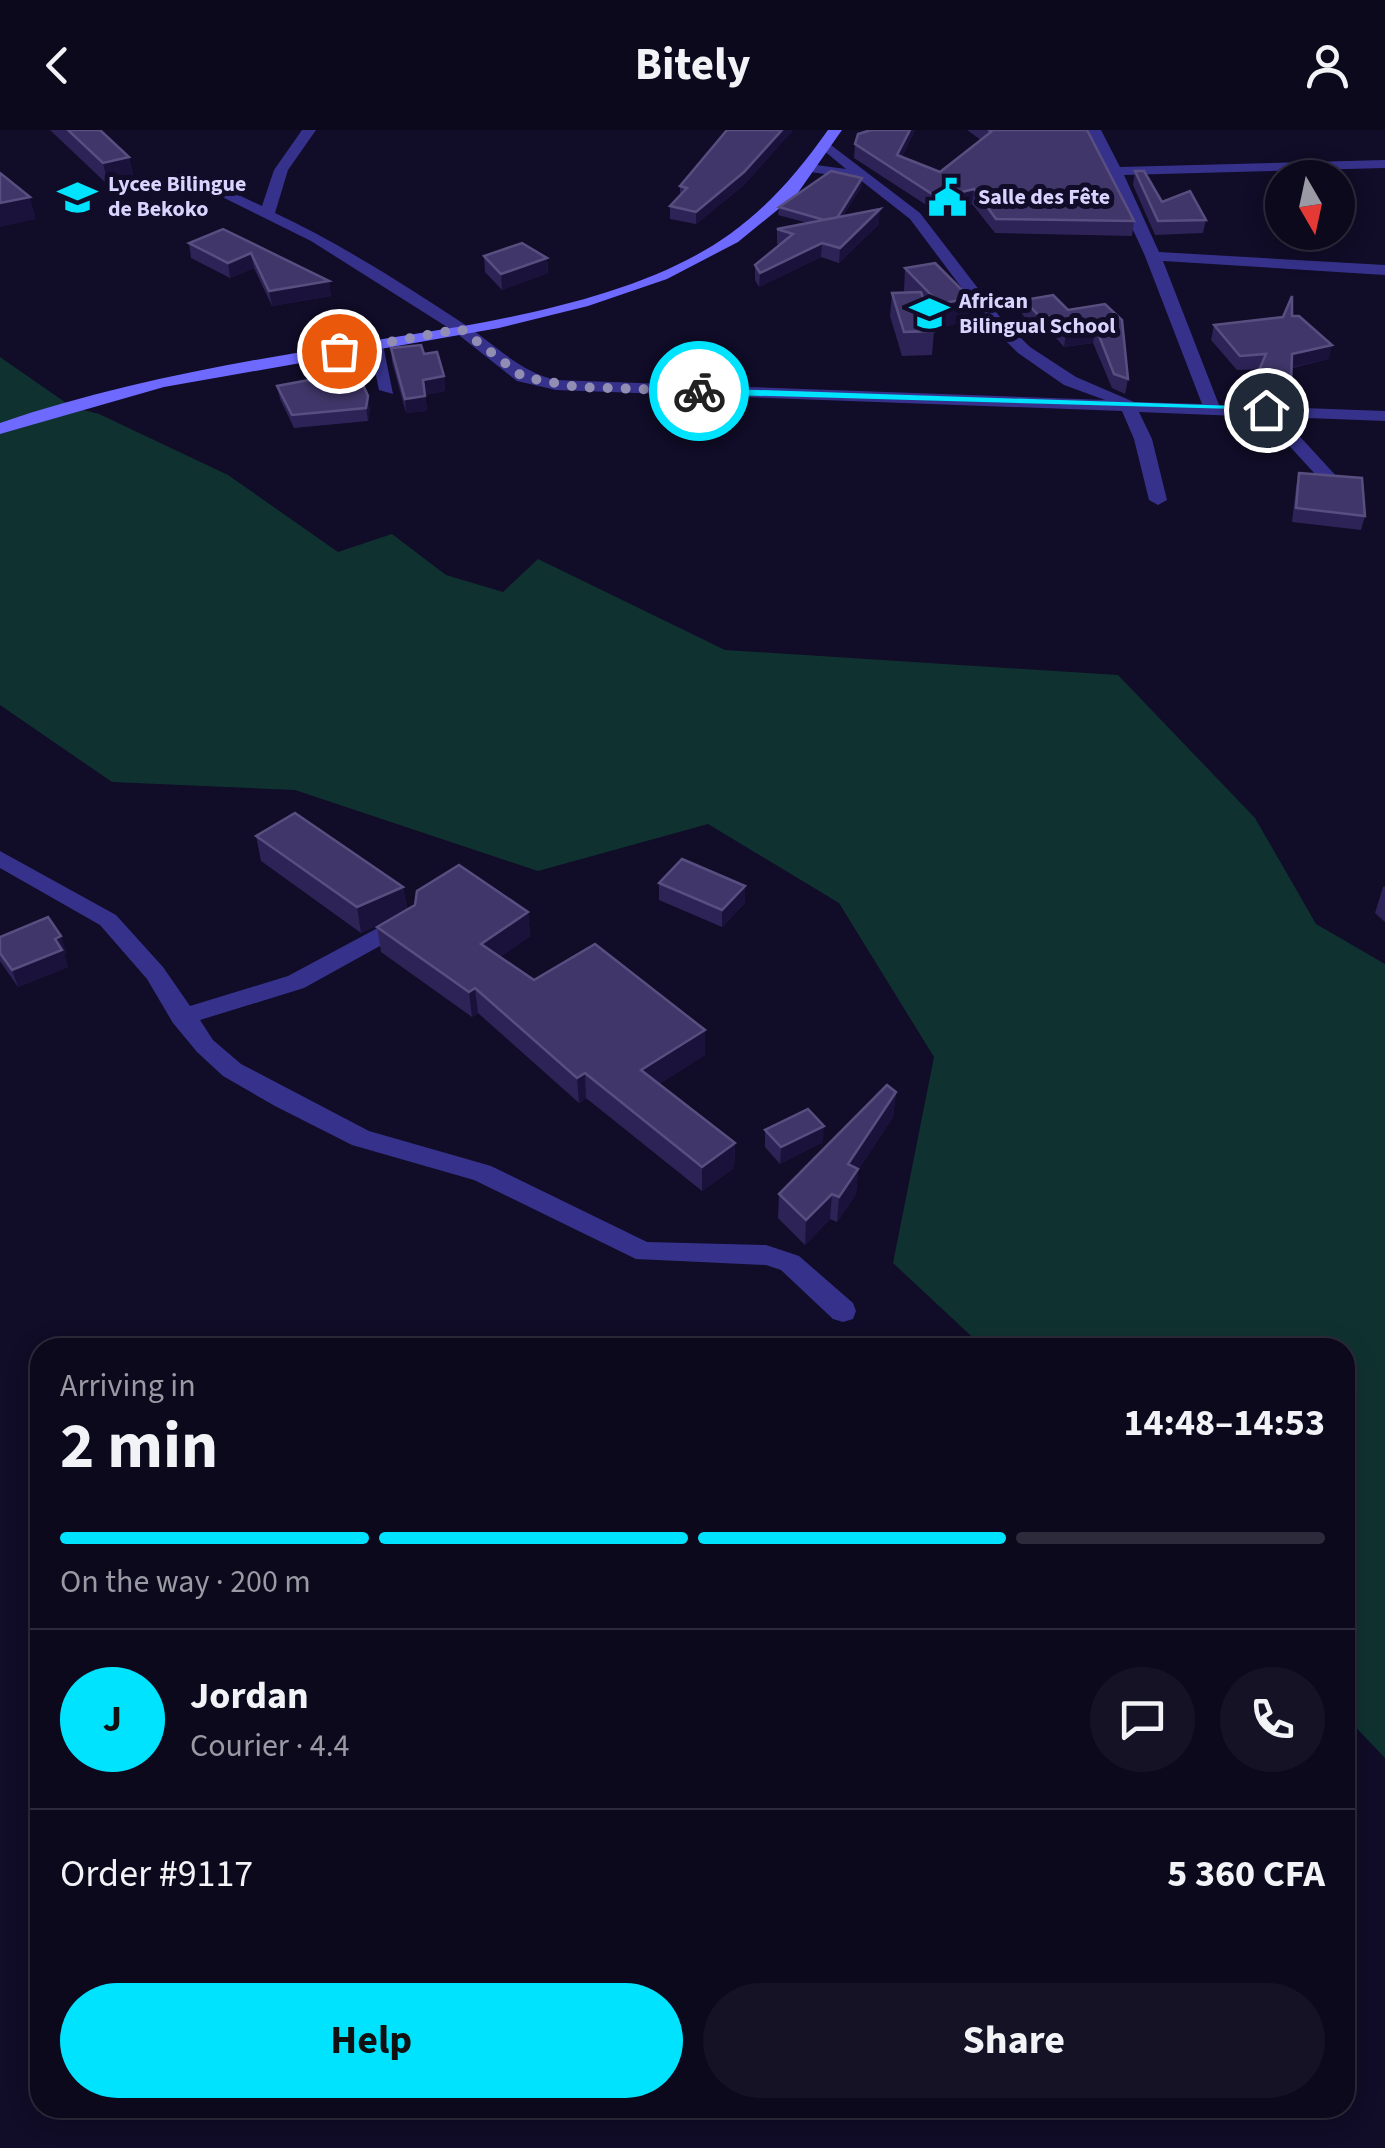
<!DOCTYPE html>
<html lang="en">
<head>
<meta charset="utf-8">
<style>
  body { margin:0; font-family:"Source Sans 3",sans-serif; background:#161226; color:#f1f3f6; height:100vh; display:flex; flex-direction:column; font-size:38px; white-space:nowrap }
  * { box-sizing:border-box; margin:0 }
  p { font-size:32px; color:#9a9aa4 }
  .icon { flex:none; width:55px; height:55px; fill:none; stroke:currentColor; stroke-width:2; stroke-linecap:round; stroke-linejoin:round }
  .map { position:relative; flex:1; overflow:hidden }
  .sheet { position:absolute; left:30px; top:1208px; width:1325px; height:780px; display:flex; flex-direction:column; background:#0d091d; border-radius:30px; box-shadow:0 5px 25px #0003,0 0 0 2px #2d2a3b }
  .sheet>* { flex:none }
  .needle { width:65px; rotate:171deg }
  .fabs { position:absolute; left:1265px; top:30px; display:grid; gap:20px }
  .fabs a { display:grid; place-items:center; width:90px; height:90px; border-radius:50%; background:#0d091d; box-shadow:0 5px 25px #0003,0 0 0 2px #2d2a3b; font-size:50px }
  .pin { position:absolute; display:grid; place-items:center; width:85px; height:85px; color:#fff; margin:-42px; border:5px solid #fff; border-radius:50%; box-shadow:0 2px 10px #0007 }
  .courier { position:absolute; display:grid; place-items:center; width:100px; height:100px; margin:-50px; border:8px solid #00e3fe; border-radius:50%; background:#fff; color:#222; box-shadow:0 2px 12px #0007 }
  .headline em { font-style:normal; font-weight:700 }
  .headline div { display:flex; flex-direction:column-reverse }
  .headline { display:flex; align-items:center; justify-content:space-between; height:170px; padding:0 30px }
  h1 { font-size:65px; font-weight:700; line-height:75px }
  .bar { display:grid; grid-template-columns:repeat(4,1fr); gap:15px 10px; align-content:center; height:120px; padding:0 30px }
  .bar i { height:12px; border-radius:8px; background:#2d2a3b }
  .bar .on { background:#00e3fe }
  .bar p { grid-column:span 4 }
  .line { display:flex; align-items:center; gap:25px; padding:0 30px; border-top:2px solid #2d2a3b }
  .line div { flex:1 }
  .round { display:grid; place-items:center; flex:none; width:105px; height:105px; border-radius:52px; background:#161226 }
  .action { display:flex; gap:20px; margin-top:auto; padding:20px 30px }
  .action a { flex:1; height:115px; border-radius:60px; background:#00e3fe; color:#111; font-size:40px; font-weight:700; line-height:115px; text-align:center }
  .action a+a { background:#161226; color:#f1f3f6 }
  header { display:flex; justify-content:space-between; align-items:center; height:130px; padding:0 30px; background:#0d091d; font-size:45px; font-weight:700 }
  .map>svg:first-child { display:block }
  .green { fill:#0f3231 }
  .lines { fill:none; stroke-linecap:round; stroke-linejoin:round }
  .minor { fill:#36328b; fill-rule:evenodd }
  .secondary { fill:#6e6aff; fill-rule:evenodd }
  .wall { fill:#2e2357 }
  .shaded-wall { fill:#1b123c }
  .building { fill:#403669; stroke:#584f80; stroke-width:2.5 }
  .route { fill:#00e3fe }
  .done { stroke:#928db3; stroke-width:10; stroke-dasharray:0 18 }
  .labels { text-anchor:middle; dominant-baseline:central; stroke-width:10; stroke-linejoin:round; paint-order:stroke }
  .far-poi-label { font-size:22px; font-weight:bold; fill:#d8d3ff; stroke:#110c27; text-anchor:start }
</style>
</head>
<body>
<header><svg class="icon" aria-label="back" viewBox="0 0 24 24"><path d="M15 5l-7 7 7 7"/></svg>Bitely<svg class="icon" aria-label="person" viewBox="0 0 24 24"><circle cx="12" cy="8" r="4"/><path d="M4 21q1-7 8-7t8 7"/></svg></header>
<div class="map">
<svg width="1385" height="2018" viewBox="0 0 1385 2018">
  <rect width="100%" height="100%" fill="#110c27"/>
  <polygon class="green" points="0,227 72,277 99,284 228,345 338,422 392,404 446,445 503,462 538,429 725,520 1118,545 1255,688 1316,794 1385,834 1385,1628 1345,1586 1345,1218 983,1217 893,1133 934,927 839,773 708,694 538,741 295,660 112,652 0,575"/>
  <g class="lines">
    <g class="minor">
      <path d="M302,0h14l-28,40 -13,43c66,31 128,71 189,111 32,21 54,47 92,56l549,20 -41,-15 -46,-32 -30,-30 -78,-104 -51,-40 -55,-8 -2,-3 7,-4 37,5 -24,-20 -2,-3 7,-4 93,71 80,104 30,30 46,30 58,25 68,2 -57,-148 -58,-126h14l19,37 265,-7v8l-261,7 35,77 226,13v10l-222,-14 56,144 166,6v10l-103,-4 56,61 3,4 -9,5 -6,-1 -63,-69 -124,-5 13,27 15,61 -9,5 -9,-5 -15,-61 -12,-28 -566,-21 -39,-9 -62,-49 -144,-91 -135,-67 12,-3 74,35 12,-36z"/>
      <polygon points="369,212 383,215 393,264 379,260"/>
      <polygon points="0,721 116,785 163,837 190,876 288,846 400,786 416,786 419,791 416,796 304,858 200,890 213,910 241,934 369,1001 491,1036 647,1112 766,1115 799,1126 853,1173 856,1181 853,1189 843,1192 833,1189 781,1140 766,1135 636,1129 474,1050 352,1015 275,976 223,946 197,922 173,893 147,849 100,795 0,738"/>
    </g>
    <path class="secondary" d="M828,0h14l-45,64 -59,48 -71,37 -79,27 -89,22 -335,59 -164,47v-11c108,-37 220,-58 332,-76 123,-20 295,-39 398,-113 42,-31 68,-62 98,-104z"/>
  </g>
  <g class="wall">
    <polygon points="50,0 100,0 129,27 134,49 108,55"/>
    <polygon points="727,0 793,0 744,55 696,94 670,89 670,76 680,65 680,56"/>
    <polygon points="871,0 915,0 902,27 940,42 981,10 967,0 1087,0 1134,91 1132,106 995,103 972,74 937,82 854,28 855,14"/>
    <polygon points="1135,41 1162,72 1206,90 1203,103 1155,105 1133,55"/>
    <polygon points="862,56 842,87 879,94 839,133 821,127 759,157 755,150 755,135 780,115 777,114 777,99 808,93 778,85 779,77"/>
    <polygon points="223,99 329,151 331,166 272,176 254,138 230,148 191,128 189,113"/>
    <polygon points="484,126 547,128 548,143 502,160 485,142"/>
    <polygon points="905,138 968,191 938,198 930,189 934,201 932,225 902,226 890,186 892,163 905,163 904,161"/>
    <polygon points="1024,170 1068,180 1105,174 1128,249 1125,264 1112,258 1093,213 1064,217 1050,201 1039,203 1022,184"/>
    <polygon points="1292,186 1329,229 1292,238 1291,254 1288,269 1253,262 1260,239 1237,240 1211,210 1214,195"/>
    <polygon points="391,218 424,224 444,246 445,261 425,265 427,281 406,283 392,232"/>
    <polygon points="322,227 370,279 368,291 294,298 280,269 277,256 326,247"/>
    <polygon points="1299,343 1365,386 1361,400 1292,392 1296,357"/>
    <polygon points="256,706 403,757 407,779 528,782 530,806 500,827 534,850 705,900 705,925 659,954 735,1013 734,1038 702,1061 586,968 579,973 478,883 472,887 381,822 377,797 387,791 361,803 261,731"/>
    <polygon points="659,753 745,756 745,773 722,797 659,770"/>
    <polygon points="1385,756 1385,792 1375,783 1383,757"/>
    <polygon points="0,807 67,823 64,824 68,837 18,857 0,831"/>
    <polygon points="896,962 893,987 858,1040 856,1064 837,1092 830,1089 805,1115 778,1088 779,1064"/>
    <polygon points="765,1000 823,1012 780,1034 765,1017"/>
  </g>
  <g class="shaded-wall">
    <polygon points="782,0 793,0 744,55 696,94 696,82"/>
    <polygon points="910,0 915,0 896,39 897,25"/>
    <polygon points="129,27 134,49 108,55 103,33"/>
    <polygon points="862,48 862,56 833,100 834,92"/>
    <polygon points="974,59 972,74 937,82 938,68"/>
    <polygon points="30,67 36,89 0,97 0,73"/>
    <polygon points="880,79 879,94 839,133 840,118"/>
    <polygon points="822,113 821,127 759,157 760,143"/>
    <polygon points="251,123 254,138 230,148 228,133"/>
    <polygon points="547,128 548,143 502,160 501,144"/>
    <polygon points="329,151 331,166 272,176 269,161"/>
    <polygon points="970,168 968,191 938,198 940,174"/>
    <polygon points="1052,186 1050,201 1039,203 1041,188"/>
    <polygon points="1096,198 1093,213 1064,217 1066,203"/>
    <polygon points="1332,215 1329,229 1288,238 1292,224"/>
    <polygon points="444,246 445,261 425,265 423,250"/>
    <polygon points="368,266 370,279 368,291 366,278"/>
    <polygon points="425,266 427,281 406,283 405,269"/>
    <polygon points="745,756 745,773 722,797 722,780"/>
    <polygon points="403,757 407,782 361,803 357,777"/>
    <polygon points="528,782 530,806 483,839 481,814"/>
    <polygon points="61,806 67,823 64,824 68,837 18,857 12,840 55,809"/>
    <polygon points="475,858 478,883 472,887 469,862"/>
    <polygon points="705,900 705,925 642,965 641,940"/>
    <polygon points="585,943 586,968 579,973 577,948"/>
    <polygon points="896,962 893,987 858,1040 856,1064 837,1092 839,1067 848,1034"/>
    <polygon points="824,996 823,1012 780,1034 781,1017"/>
    <polygon points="735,1013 734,1038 702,1061 702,1037"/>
    <polygon points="832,1064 830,1089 805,1115 806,1090"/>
  </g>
  <g class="building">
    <polygon points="68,0 100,0 129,27 103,33"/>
    <polygon points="727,0 782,0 744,42 696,82 670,76 687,58 680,56"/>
    <polygon points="871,0 910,0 897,25 940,42 991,2 989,0 1087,0 1134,91 996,89 974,59 938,68 855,14 858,4"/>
    <polygon points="831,41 862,48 837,88 824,90 779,77"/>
    <polygon points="1135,41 1144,41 1162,72 1190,61 1206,90 1158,91"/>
    <polygon points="0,43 30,67 0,73"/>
    <polygon points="880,79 840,118 822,113 760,143 755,135 793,104 777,99"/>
    <polygon points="223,99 329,151 269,161 251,123 228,133 189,113"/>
    <polygon points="522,113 547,128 501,144 484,126"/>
    <polygon points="935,133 970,168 940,174 905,138"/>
    <polygon points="921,162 934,201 904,202 892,163"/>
    <polygon points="1053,165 1068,180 1105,174 1122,190 1128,249 1114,244 1096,198 1066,203 1052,186 1041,188 1024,170"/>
    <polygon points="1292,166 1292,186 1299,186 1332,215 1292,224 1291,254 1256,247 1266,224 1240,226 1214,195 1283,187"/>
    <polygon points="421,215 424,224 437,222 444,246 423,250 425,266 405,269 391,218"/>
    <polygon points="349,223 368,266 366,278 292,285 277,256 330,246 322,227"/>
    <polygon points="1299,343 1362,348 1365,386 1296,378"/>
    <polygon points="295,683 403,757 357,777 256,706"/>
    <polygon points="682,729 745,756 722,780 659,753"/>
    <polygon points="459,735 528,782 481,814 534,850 595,814 705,900 641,940 735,1013 702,1037 585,943 577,948 475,858 469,862 377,797 415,775 417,761"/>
    <polygon points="48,787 61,806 55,809 62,820 12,840 0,823 0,807"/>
    <polygon points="887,955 896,962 848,1034 858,1039 839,1067 832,1064 806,1090 779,1064"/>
    <polygon points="808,979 824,996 781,1017 765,1000"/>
  </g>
  <polygon class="route" points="699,258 1266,277 1272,280 695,264"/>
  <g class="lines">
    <polyline class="done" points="339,221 461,199 523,247 577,257 699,261"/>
  </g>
  <defs>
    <symbol id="school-bare" viewBox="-9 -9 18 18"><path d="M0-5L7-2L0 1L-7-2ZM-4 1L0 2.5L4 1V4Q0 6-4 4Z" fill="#00e3fe" stroke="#110c27" stroke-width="2.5" paint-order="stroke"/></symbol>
    <symbol id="civic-bare" viewBox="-9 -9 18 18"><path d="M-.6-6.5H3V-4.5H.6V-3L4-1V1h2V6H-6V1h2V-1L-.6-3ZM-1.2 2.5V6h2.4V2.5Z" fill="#00e3fe" stroke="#110c27" stroke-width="2.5" paint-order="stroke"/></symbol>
  </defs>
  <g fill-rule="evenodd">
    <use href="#school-bare" x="50" y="40" width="55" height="55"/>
    <use href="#civic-bare" x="920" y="40" width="55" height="55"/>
    <use href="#school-bare" x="902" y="156" width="55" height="55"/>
  </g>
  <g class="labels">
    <g class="far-poi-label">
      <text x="108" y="54">Lycee Bilingue<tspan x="108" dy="25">de Bekoko</tspan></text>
      <text x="978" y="67">Salle des Fête</text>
      <text x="959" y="171">African<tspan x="959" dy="25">Bilingual School</tspan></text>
    </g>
  </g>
</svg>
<div class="fabs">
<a><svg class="needle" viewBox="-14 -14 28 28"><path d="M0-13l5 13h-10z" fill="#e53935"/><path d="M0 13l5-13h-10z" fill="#9a9aa4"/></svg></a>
</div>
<div class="pin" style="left:339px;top:221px;background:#ea580c"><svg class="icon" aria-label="bag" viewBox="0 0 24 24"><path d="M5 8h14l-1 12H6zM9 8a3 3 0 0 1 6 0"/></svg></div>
<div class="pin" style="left:1266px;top:280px;background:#1f2937"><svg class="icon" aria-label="home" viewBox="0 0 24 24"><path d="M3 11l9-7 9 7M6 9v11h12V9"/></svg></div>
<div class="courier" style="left:699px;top:261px"><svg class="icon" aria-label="bike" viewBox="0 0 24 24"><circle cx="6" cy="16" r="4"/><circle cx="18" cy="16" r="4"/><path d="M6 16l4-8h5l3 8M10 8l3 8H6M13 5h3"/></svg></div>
<section class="sheet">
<div class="headline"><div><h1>2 min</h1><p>Arriving in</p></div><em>14:48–14:53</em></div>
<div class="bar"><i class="on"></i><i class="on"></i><i class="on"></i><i></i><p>On the way · 200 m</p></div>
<div class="line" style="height:180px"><b class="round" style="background:#00e3fe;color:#111">J</b><div><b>Jordan</b><p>Courier · 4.4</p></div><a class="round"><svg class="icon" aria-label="chat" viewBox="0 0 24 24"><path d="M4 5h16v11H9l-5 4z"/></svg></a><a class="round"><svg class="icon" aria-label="phone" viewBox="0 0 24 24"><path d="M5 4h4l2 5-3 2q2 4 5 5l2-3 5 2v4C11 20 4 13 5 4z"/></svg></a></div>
<div class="line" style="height:130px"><div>Order #9117</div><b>5 360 CFA</b></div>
<div class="action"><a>Help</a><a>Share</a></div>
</section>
</div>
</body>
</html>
